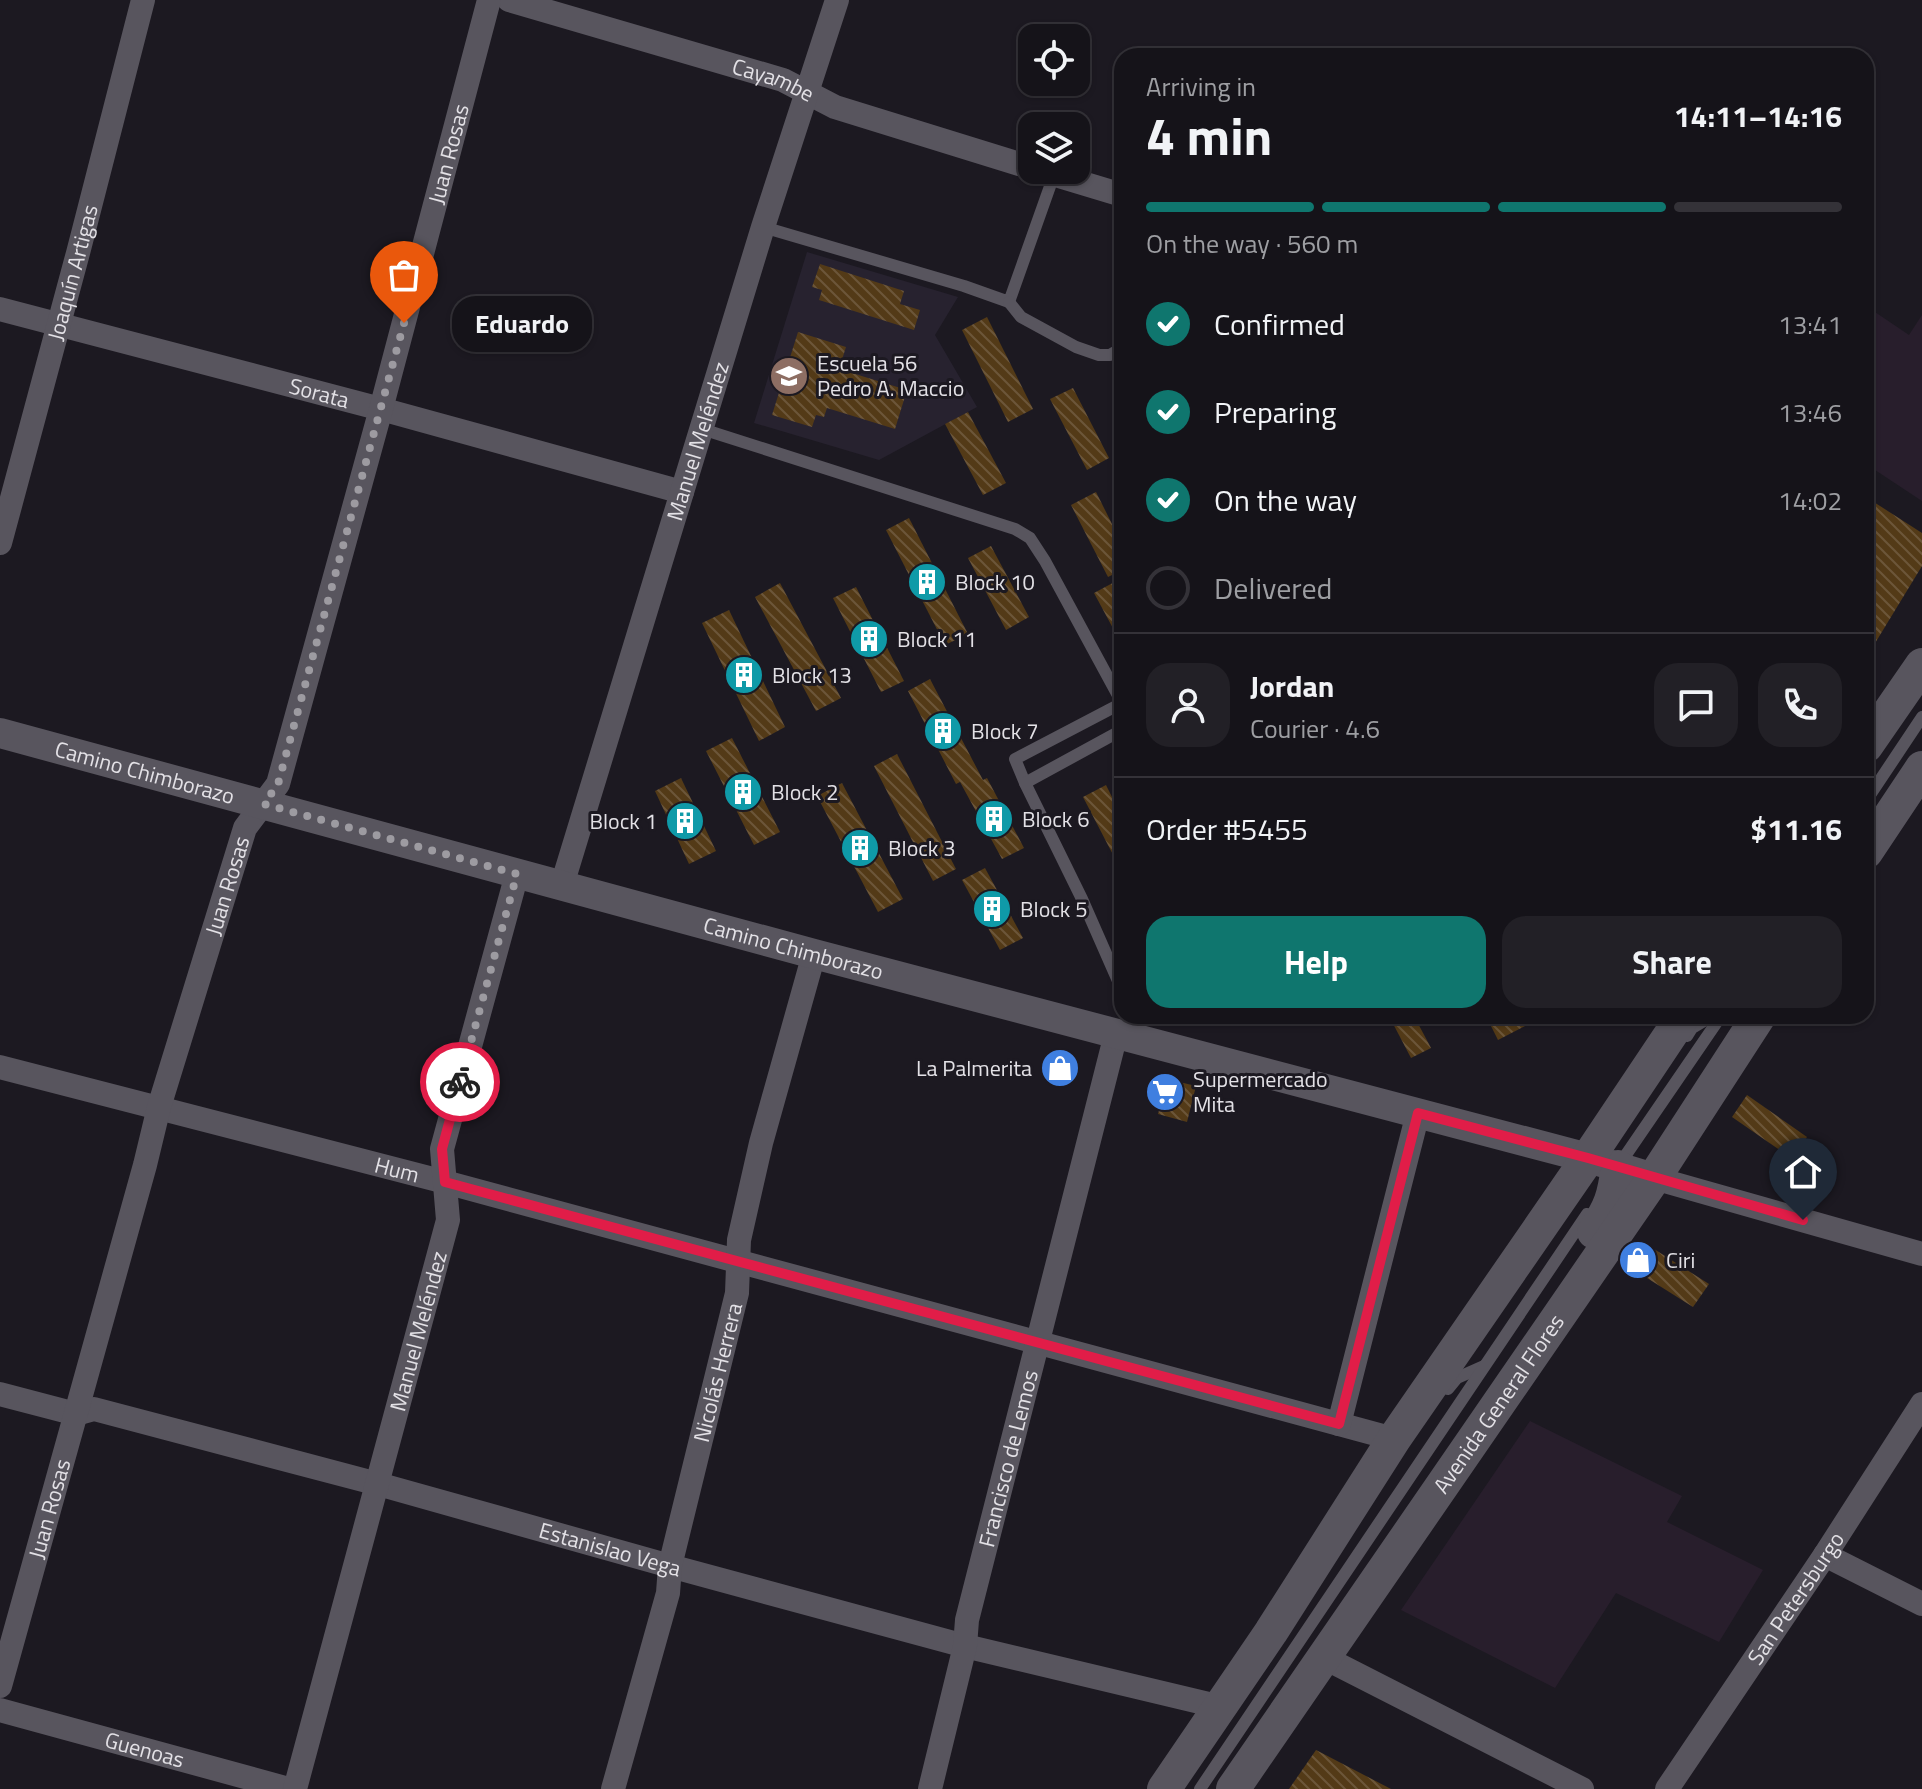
<!DOCTYPE html>
<html lang="en">
<head>
<meta charset="utf-8">
<style>
  body { margin:0; font-family:"Titillium Web",sans-serif; background:#222026; color:#f1f3f6; height:100vh; display:flex; flex-direction:column; font-size:30px; white-space:nowrap }
  * { box-sizing:border-box; margin:0 }
  p { font-size:26px; color:#9d9ea2 }
  .icon { flex:none; width:44px; height:44px; fill:none; stroke:currentColor; stroke-width:2; stroke-linecap:round; stroke-linejoin:round }
  .map { position:relative; flex:1; overflow:hidden }
  .drawer { position:absolute; left:1114px; top:48px; width:760px; height:976px; display:flex; flex-direction:column; background:#151319; border-radius:24px; box-shadow:0 2px 6px #0004,0 0 0 2px #343238 }
  .drawer>* { flex:none }
  .controls { position:absolute; left:1018px; top:24px; display:grid; gap:16px }
  .controls a { display:grid; place-items:center; width:72px; height:72px; border-radius:16px; background:#151319; box-shadow:0 2px 6px #0004,0 0 0 2px #343238; font-size:40px }
  .pin { position:absolute; display:grid; place-items:center; width:68px; height:68px; color:#fff; margin:-82px -34px; border-radius:50% 50% 50% 0; rotate:-45deg; box-shadow:0 0 8px #0007 }
  .pin .icon { rotate:45deg }
  .courier { position:absolute; display:grid; place-items:center; width:80px; height:80px; margin:-40px; border:6px solid #e11d48; border-radius:50%; background:#fff; color:#222; box-shadow:0 2px 10px #0007 }
  .bubble { position:absolute; height:56px; border-radius:24px; background:#151319; box-shadow:0 2px 6px #0004,0 0 0 2px #343238; font-size:26px; font-weight:700; line-height:56px; text-align:center }
  .summary em { font-style:normal; font-weight:700 }
  .summary div { display:flex; flex-direction:column-reverse }
  .summary { display:flex; align-items:center; justify-content:space-between; height:136px; padding:0 32px }
  h1 { font-size:52px; font-weight:700; line-height:60px }
  .bar { display:grid; grid-template-columns:repeat(4,1fr); gap:12px 8px; align-content:center; height:96px; padding:0 32px }
  .bar i { height:10px; border-radius:6px; background:#343238 }
  .bar .selected { background:#0f766e }
  .bar p { grid-column:span 4 }
  .line { display:flex; align-items:center; gap:20px; padding:0 32px; border-top:2px solid #343238 }
  .line div { flex:1 }
  .round { display:grid; place-items:center; flex:none; width:84px; height:84px; border-radius:24px; background:#222026 }
  ol { padding:0 32px; list-style:none }
  li { display:flex; align-items:center; gap:24px; height:88px }
  li p { margin-inline-start:auto }
  li .icon { padding:8px; border-radius:50%; background:#0f766e; color:#fff; stroke-width:4 }
  li:last-child { color:#9d9ea2 }
  li i { width:44px; height:44px; border:4px solid #343238; border-radius:50% }
  .button { display:flex; gap:16px; margin-top:auto; padding:16px 32px }
  .button a { flex:1; height:92px; border-radius:24px; background:#0f766e; color:#fff; font-size:32px; font-weight:700; line-height:92px; text-align:center }
  .button a+a { background:#222026; color:#f1f3f6 }
  .map>svg:first-child { display:block }
  .built { fill:#27222f }
  .industrial { fill:#281e2c }
  .building { fill:url(#building-back-hatch) }
  .lines { fill:none; stroke-linecap:round; stroke-linejoin:round }
  .service { stroke:#58555e; stroke-width:12 }
  .minor { stroke:#58555e; stroke-width:24 }
  .tertiary { stroke:#58555e; stroke-width:30 }
  .secondary { stroke:#58555e; stroke-width:34 }
  .done { stroke:#9d9ba1; stroke-width:8; stroke-dasharray:0 14.4 }
  .route { stroke:#e11d48; stroke-width:10 }
  .labels { text-anchor:middle; dominant-baseline:central; stroke-width:6; stroke-linejoin:round; paint-order:stroke }
  .street-label { font-size:22px; fill:#e3e1e6; stroke:#1c1921 }
  .poi-label { font-size:22px; fill:#e3e1e6; stroke:#1c1921; text-anchor:start }
</style>
</head>
<body>
<div class="map">
<svg width="1922" height="1789" viewBox="0 0 1922 1789">
  <defs>
    <pattern id="building-back-hatch" width="6" height="6" patternUnits="userSpaceOnUse" patternTransform="scale(2)"><rect width="6" height="6" fill="#533a17"/><path d="M-1 5l2 2M0 0l6 6M5-1l2 2" fill="none" stroke="#6c5639"/></pattern>
  </defs>
  <rect width="100%" height="100%" fill="#1c1921"/>
  <polygon class="built" points="807,252 958,297 935,335 977,407 879,460 754,423"/>
  <g class="industrial">
    <polygon points="1866,306 1909,335 1922,315 1922,501 1866,464"/>
    <polygon points="1530,1421 1682,1496 1667,1522 1763,1570 1719,1642 1616,1593 1555,1688 1401,1610"/>
  </g>
  <g class="building">
    <polygon points="820,264 904,291 900,304 920,310 914,330 819,300 822,290 812,287"/>
    <polygon points="987,317 1033,409 1008,422 962,330"/>
    <polygon points="798,332 846,347 839,369 907,390 895,429 827,408 824,417 816,415 812,427 772,415"/>
    <polygon points="1073,388 1109,458 1087,470 1050,399"/>
    <polygon points="968,412 1006,483 983,495 945,424"/>
    <polygon points="1096,492 1122,544 1122,570 1108,577 1071,505"/>
    <polygon points="1866,497 1922,533 1922,566 1866,658"/>
    <polygon points="909,518 968,634 945,645 886,530"/>
    <polygon points="991,546 1029,617 1006,630 968,558"/>
    <polygon points="1122,578 1122,645 1094,593"/>
    <polygon points="780,583 841,698 816,711 755,597"/>
    <polygon points="856,587 904,681 881,692 833,598"/>
    <polygon points="729,610 785,727 759,741 702,623"/>
    <polygon points="930,679 983,780 987,778 1024,848 1002,859 960,782 956,784 908,691"/>
    <polygon points="732,738 780,832 754,845 706,751"/>
    <polygon points="897,754 956,869 933,881 874,766"/>
    <polygon points="681,778 716,851 689,864 655,791"/>
    <polygon points="842,783 903,899 878,912 817,796"/>
    <polygon points="1106,785 1122,817 1122,872 1083,797"/>
    <polygon points="985,868 1023,938 1000,950 962,880"/>
    <polygon points="1389,1016 1414,1016 1431,1048 1411,1058"/>
    <polygon points="1486,1016 1544,1016 1498,1040"/>
    <polygon points="1054,1050 1074,1055 1066,1086 1046,1081"/>
    <polygon points="1167,1079 1196,1086 1187,1122 1158,1114"/>
    <polygon points="1747,1095 1807,1137 1791,1158 1732,1117"/>
    <polygon points="1643,1242 1709,1284 1693,1307 1628,1266"/>
    <polygon points="1316,1750 1391,1789 1289,1789"/>
  </g>
  <g class="lines">
    <g class="service">
      <polyline points="763,227 964,286 1009,302 1054,175"/>
      <polyline points="1009,302 1021,317 1076,347 1099,355 1110,355 1122,348"/>
      <polyline points="702,429 1015,529 1030,538 1045,561 1122,703 1015,759 1025,783"/>
      <polyline points="1122,730 1025,783 1082,899 1122,990"/>
      <polyline points="1866,801 1922,717"/>
      <polyline points="1687,1036 1692,1028 1712,1016"/>
      <polyline points="1619,1165 1721,1016"/>
      <polyline points="1448,1389 1457,1378 1484,1366"/>
      <polyline points="1200,1789 1587,1214"/>
    </g>
    <g class="minor">
      <path id="s1" d="M509,0l274,80 52,27 197,61"/>
      <polyline points="1039,170 1122,195"/>
      <path id="s2" d="M0,309l381,100 301,83"/>
      <path id="s3" d="M0,543l78,-290 65,-253"/>
      <path id="s4" d="M562,885l201,-658 74,-227"/>
      <path id="s5" d="M0,1067l445,115 949,257"/>
      <polyline points="1654,1178 1922,1254"/>
      <path id="s6" d="M0,1394l76,20 18,-5 284,75 292,82 295,80 256,61"/>
      <polyline points="1339,1424 1418,1113"/>
      <polyline points="1825,1555 1922,1604"/>
      <polyline points="1323,1657 1582,1789"/>
      <path id="s7" d="M0,1686l145,-521 14,-58 86,-279 33,-44 103,-375 108,-409"/>
      <path id="s8" d="M0,1710l289,79"/>
      <path id="s9" d="M295,1789l153,-569 -6,-71 75,-275"/>
      <path id="s10" d="M613,1789l55,-196 2,-27 67,-273 2,-53 22,-97 53,-189"/>
      <path id="s11" d="M930,1789l35,-143 2,-26 149,-586"/>
      <path id="s12" d="M1667,1789l158,-234 97,-151"/>
    </g>
    <path class="tertiary" id="s13" d="M0,733l814,221 774,204 66,20"/>
    <g class="secondary">
      <polyline points="1866,746 1922,665"/>
      <polyline points="1866,852 1922,768"/>
      <path d="M1594,1232c17,-25 20,-36 24,-65"/>
      <polyline points="1164,1789 1271,1632 1394,1439 1588,1158 1683,1016"/>
      <path id="s14" d="M1233,1789l421,-611 105,-162"/>
    </g>
  </g>
  <g class="lines">
    <polyline class="done" points="404,323 278,784 264,804 517,874 460,1082"/>
    <polyline class="route" points="460,1082 442,1149 445,1182 1339,1424 1418,1113 1588,1158 1803,1220"/>
  </g>
  <defs>
    <symbol id="school-disc" viewBox="-11 -11 22 22"><circle r="9.5" fill="#8d6e63" stroke="#1c1921"/><path d="M0-5L7-2L0 1L-7-2ZM-4 1L0 2.5L4 1V4Q0 6-4 4Z" fill="#fff"/></symbol>
    <symbol id="building-disc" viewBox="-11 -11 22 22"><circle r="9.5" fill="#0f9aa8" stroke="#1c1921"/><path d="M-4-6H4V6H1V3H-1V6H-4ZM-2.5-4.3h1.7v1.8h-1.7ZM.8-4.3h1.7v1.8H.8ZM-2.5-1h1.7V.8h-1.7ZM.8-1h1.7V.8H.8Z" fill="#fff"/></symbol>
    <symbol id="shop-disc" viewBox="-11 -11 22 22"><circle r="9.5" fill="#3f7fe0" stroke="#1c1921"/><path d="M-5-2.5h2.3a2.7 3.5 0 0 1 5.4 0H5L5.5 6h-11ZM-1.5-2.5h3a1.5 2.3 0 0 0-3 0Z" fill="#fff"/></symbol>
    <symbol id="supermarket-disc" viewBox="-11 -11 22 22"><circle r="9.5" fill="#3f7fe0" stroke="#1c1921"/><path d="M-6-5.5h2.5l.6 2H6L4.5 2H-2.5L-4.4-4H-6ZM-1.5 3.2a1.3 1.3 0 1 0 .1 0ZM3 3.2a1.3 1.3 0 1 0 .1 0Z" fill="#fff"/></symbol>
  </defs>
  <g fill-rule="evenodd">
    <use href="#school-disc" x="767" y="354" width="44" height="44"/>
    <use href="#building-disc" x="905" y="560" width="44" height="44"/>
    <use href="#building-disc" x="847" y="617" width="44" height="44"/>
    <use href="#building-disc" x="722" y="653" width="44" height="44"/>
    <use href="#building-disc" x="921" y="709" width="44" height="44"/>
    <use href="#building-disc" x="721" y="770" width="44" height="44"/>
    <use href="#building-disc" x="972" y="797" width="44" height="44"/>
    <use href="#building-disc" x="663" y="799" width="44" height="44"/>
    <use href="#building-disc" x="838" y="826" width="44" height="44"/>
    <use href="#building-disc" x="970" y="887" width="44" height="44"/>
    <use href="#shop-disc" x="1038" y="1046" width="44" height="44"/>
    <use href="#supermarket-disc" x="1143" y="1070" width="44" height="44"/>
    <use href="#shop-disc" x="1616" y="1238" width="44" height="44"/>
  </g>
  <g class="labels">
    <g class="street-label">
      <text stroke="none"><textPath href="#s1" startOffset="276">Cayambe</textPath></text>
      <text stroke="none"><textPath href="#s7" startOffset="1600">Juan Rosas</textPath></text>
      <text stroke="none"><textPath href="#s3" startOffset="280">Joaquín Artigas</textPath></text>
      <text stroke="none"><textPath href="#s2" startOffset="330">Sorata</textPath></text>
      <text stroke="none"><textPath href="#s4" startOffset="464">Manuel Meléndez</textPath></text>
      <text stroke="none"><textPath href="#s13" startOffset="150">Camino Chimborazo</textPath></text>
      <text stroke="none"><textPath href="#s7" startOffset="832">Juan Rosas</textPath></text>
      <text stroke="none"><textPath href="#s13" startOffset="822">Camino Chimborazo</textPath></text>
      <text stroke="none"><textPath href="#s5" startOffset="410">Hum</textPath></text>
      <text stroke="none"><textPath href="#s9" startOffset="474">Manuel Meléndez</textPath></text>
      <text stroke="none"><textPath href="#s10" startOffset="430">Nicolás Herrera</textPath></text>
      <text stroke="none"><textPath href="#s14" startOffset="468">Avenida General Flores</textPath></text>
      <text stroke="none"><textPath href="#s11" startOffset="340">Francisco de Lemos</textPath></text>
      <text stroke="none"><textPath href="#s7" startOffset="184">Juan Rosas</textPath></text>
      <text stroke="none"><textPath href="#s6" startOffset="632">Estanislao Vega</textPath></text>
      <text stroke="none"><textPath href="#s12" startOffset="230">San Petersburgo</textPath></text>
      <text stroke="none"><textPath href="#s8" startOffset="150">Guenoas</textPath></text>
    </g>
    <g class="poi-label">
      <text x="817" y="363">Escuela 56<tspan x="817" dy="25">Pedro A. Maccio</tspan></text>
      <text x="955" y="582">Block 10</text>
      <text x="897" y="639">Block 11</text>
      <text x="772" y="675">Block 13</text>
      <text x="971" y="731">Block 7</text>
      <text x="771" y="792">Block 2</text>
      <text x="1022" y="819">Block 6</text>
      <text x="657" y="821" text-anchor="end">Block 1</text>
      <text x="888" y="848">Block 3</text>
      <text x="1020" y="909">Block 5</text>
      <text x="1032" y="1068" text-anchor="end">La Palmerita</text>
      <text x="1193" y="1079">Supermercado<tspan x="1193" dy="25">Mita</tspan></text>
      <text x="1666" y="1260">Ciri</text>
    </g>
  </g>
</svg>
<div class="controls">
<a><svg class="icon" aria-label="locate" viewBox="0 0 24 24"><circle cx="12" cy="12" r="6"/><path d="M12 2v4M12 18v4M2 12h4M18 12h4"/></svg></a>
<a><svg class="icon" aria-label="layers" viewBox="0 0 24 24"><path d="M12 4l9 5-9 5-9-5zM3 14l9 5 9-5"/></svg></a>
</div>
<div class="pin" style="left:404px;top:323px;background:#ea580c"><svg class="icon" aria-label="bag" viewBox="0 0 24 24"><path d="M5 8h14l-1 12H6zM9 8a3 3 0 0 1 6 0"/></svg></div>
<div class="pin" style="left:1803px;top:1220px;background:#1f2937"><svg class="icon" aria-label="home" viewBox="0 0 24 24"><path d="M3 11l9-7 9 7M6 9v11h12V9"/></svg></div>
<div class="courier" style="left:460px;top:1082px"><svg class="icon" aria-label="bike" viewBox="0 0 24 24"><circle cx="6" cy="16" r="4"/><circle cx="18" cy="16" r="4"/><path d="M6 16l4-8h5l3 8M10 8l3 8H6M13 5h3"/></svg></div>
<div class="bubble" style="left:452px;top:296px;width:140px">Eduardo</div>
<section class="drawer">
<div class="summary"><div><h1>4 min</h1><p>Arriving in</p></div><em>14:11–14:16</em></div>
<div class="bar"><i class="selected"></i><i class="selected"></i><i class="selected"></i><i></i><p>On the way · 560 m</p></div>
<ol>
<li><svg class="icon" aria-label="check" viewBox="0 0 24 24"><path d="M5 12l5 5 9-10"/></svg>Confirmed<p>13:41</p></li>
<li><svg class="icon" aria-label="check" viewBox="0 0 24 24"><path d="M5 12l5 5 9-10"/></svg>Preparing<p>13:46</p></li>
<li><svg class="icon" aria-label="check" viewBox="0 0 24 24"><path d="M5 12l5 5 9-10"/></svg>On the way<p>14:02</p></li>
<li><i></i>Delivered</li>
</ol>
<div class="line" style="height:144px"><a class="round"><svg class="icon" aria-label="person" viewBox="0 0 24 24"><circle cx="12" cy="8" r="4"/><path d="M4 21q1-7 8-7t8 7"/></svg></a><div><b>Jordan</b><p>Courier · 4.6</p></div><a class="round"><svg class="icon" aria-label="chat" viewBox="0 0 24 24"><path d="M4 5h16v11H9l-5 4z"/></svg></a><a class="round"><svg class="icon" aria-label="phone" viewBox="0 0 24 24"><path d="M5 4h4l2 5-3 2q2 4 5 5l2-3 5 2v4C11 20 4 13 5 4z"/></svg></a></div>
<div class="line" style="height:104px"><div>Order #5455</div><b>$11.16</b></div>
<div class="button"><a>Help</a><a>Share</a></div>
</section>
</div>
</body>
</html>
